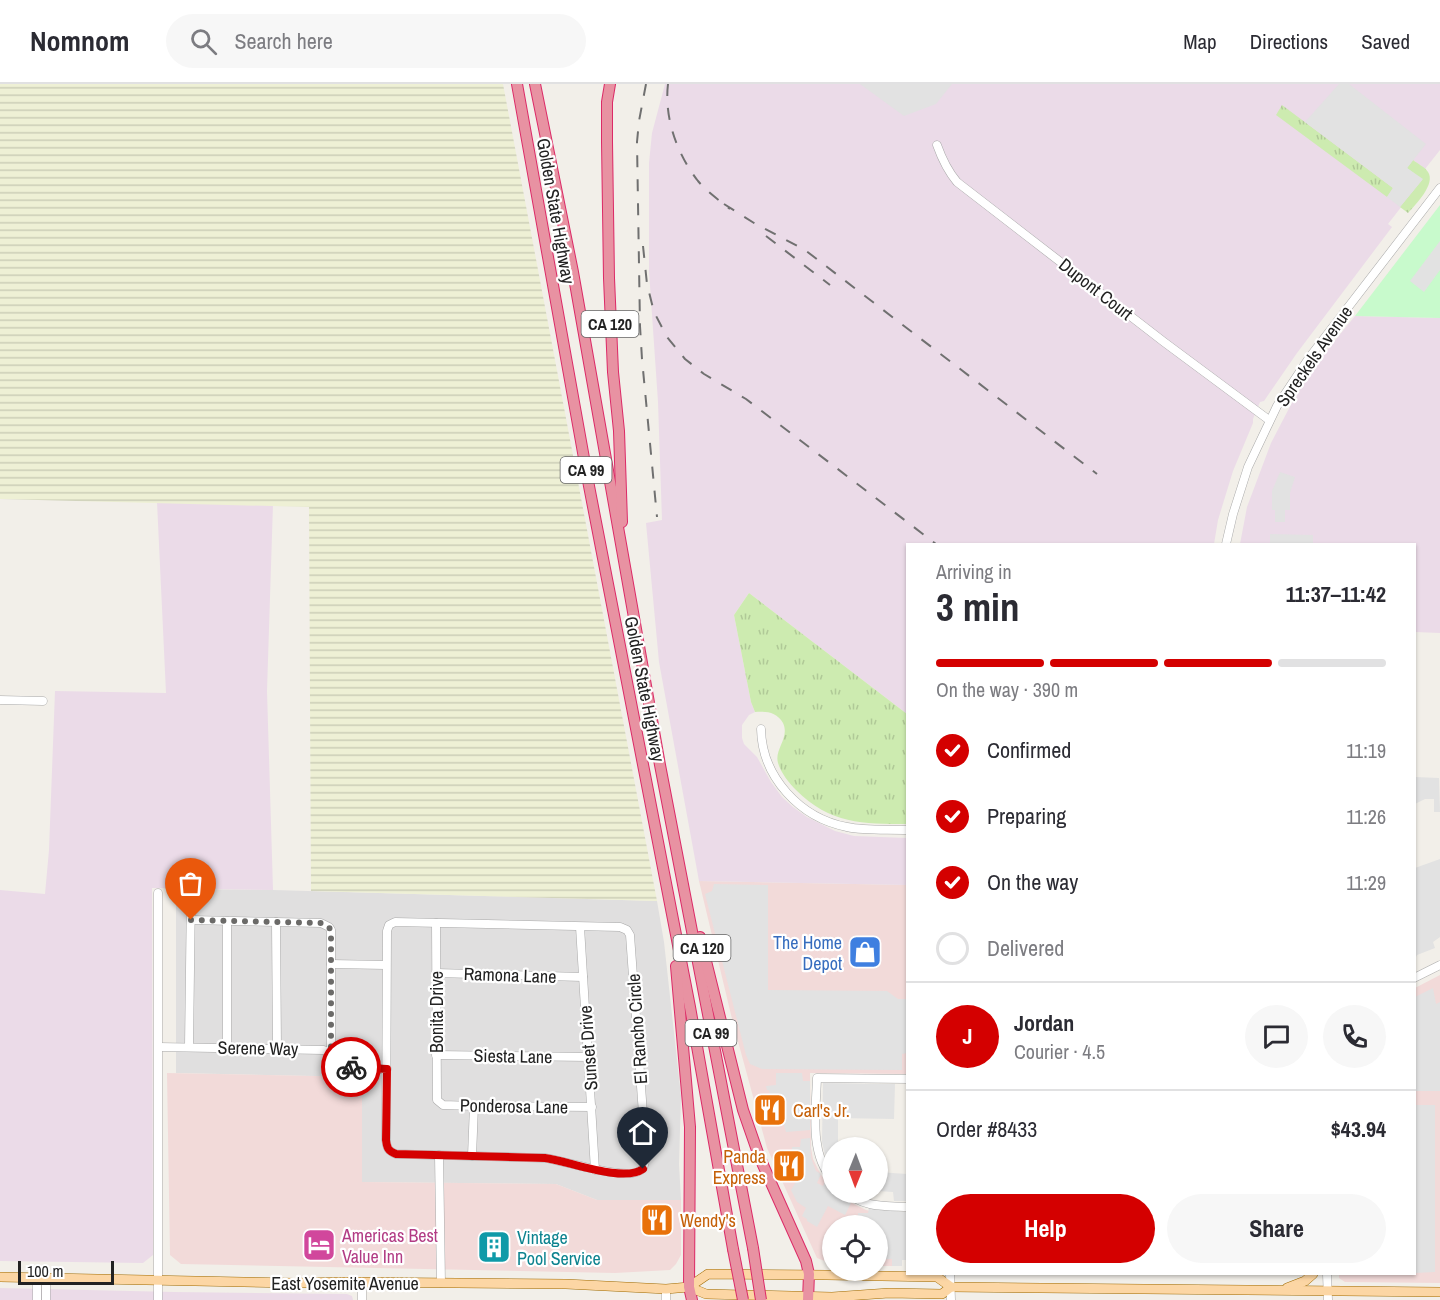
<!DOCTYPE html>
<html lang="en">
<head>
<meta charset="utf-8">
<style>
  body { margin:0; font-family:"Archivo Narrow",sans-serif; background:#f7f7f7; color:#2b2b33; height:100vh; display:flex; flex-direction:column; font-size:22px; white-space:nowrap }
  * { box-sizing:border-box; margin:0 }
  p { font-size:20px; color:#7c7c81 }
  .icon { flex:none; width:33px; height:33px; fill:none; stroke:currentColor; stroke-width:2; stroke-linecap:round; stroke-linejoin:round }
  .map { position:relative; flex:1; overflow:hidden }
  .side { position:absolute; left:906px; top:459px; width:510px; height:732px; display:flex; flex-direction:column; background:#fff; border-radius:0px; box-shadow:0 2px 4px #0004 }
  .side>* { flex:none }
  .needle { width:39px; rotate:181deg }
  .tools { position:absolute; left:822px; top:1053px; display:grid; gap:12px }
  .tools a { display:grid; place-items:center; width:66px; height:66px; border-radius:50%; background:#fff; box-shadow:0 2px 4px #0004; font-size:30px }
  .scale { position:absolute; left:18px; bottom:15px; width:96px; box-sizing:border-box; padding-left:6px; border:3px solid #222; border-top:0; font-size:16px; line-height:21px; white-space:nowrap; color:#222; -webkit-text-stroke:4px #fff; paint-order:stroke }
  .pin { position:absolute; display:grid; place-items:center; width:51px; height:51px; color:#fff; margin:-62px -26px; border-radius:50% 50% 50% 0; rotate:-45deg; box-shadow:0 0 6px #0007 }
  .pin .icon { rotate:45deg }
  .courier { position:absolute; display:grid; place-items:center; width:60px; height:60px; margin:-30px; border:4px solid #d40000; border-radius:50%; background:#fff; color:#222; box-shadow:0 2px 8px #0007 }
  .headline em { font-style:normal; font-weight:700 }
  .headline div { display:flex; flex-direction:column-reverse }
  .headline { display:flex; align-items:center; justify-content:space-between; height:102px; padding:0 30px }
  h1 { font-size:39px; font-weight:700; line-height:45px }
  .bar { display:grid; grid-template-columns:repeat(4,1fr); gap:9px 6px; align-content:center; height:72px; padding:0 30px }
  .bar i { height:8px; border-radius:4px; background:#e1e1e2 }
  .bar .on { background:#d40000 }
  .bar p { grid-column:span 4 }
  .line { display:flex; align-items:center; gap:15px; padding:0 30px; border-top:2px solid #e1e1e2 }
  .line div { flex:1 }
  .round { display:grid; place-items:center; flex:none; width:63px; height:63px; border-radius:32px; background:#f7f7f7 }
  ol { padding:0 30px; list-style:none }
  li { display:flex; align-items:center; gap:18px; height:66px }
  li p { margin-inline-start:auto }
  li .icon { padding:6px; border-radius:50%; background:#d40000; color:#fff; stroke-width:4 }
  li:last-child { color:#7c7c81 }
  li i { width:33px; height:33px; border:3px solid #e1e1e2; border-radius:50% }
  .cta { display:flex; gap:12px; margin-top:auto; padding:12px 30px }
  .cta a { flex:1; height:69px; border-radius:36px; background:#d40000; color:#fff; font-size:24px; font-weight:700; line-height:69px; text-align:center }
  .cta a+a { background:#f7f7f7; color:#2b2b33 }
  header { display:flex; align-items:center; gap:36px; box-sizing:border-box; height:84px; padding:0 30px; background:#fff; border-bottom:2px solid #e1e1e2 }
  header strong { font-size:28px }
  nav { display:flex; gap:33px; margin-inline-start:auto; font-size:21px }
  .search { width:420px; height:54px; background:#f7f7f7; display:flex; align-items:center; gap:15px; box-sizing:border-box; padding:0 21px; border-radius:33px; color:#7c7c81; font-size:22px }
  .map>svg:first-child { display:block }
  .residential { fill:#e0dfdf }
  .commercial { fill:#f2dad9 }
  .industrial { fill:#ebdbe8 }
  .farmland { fill:url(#farmland-rules) }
  .grass { fill:url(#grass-tufts) }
  .park { fill:#c8facc }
  .parking { fill:#e2e2e2 }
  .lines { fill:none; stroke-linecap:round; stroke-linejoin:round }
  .minor-casing { stroke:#a9a9a9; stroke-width:9 }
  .major-casing { stroke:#a06b00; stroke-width:10 }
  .highway-casing { stroke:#dc2a67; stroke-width:12 }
  .minor { stroke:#fff; stroke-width:8 }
  .major { stroke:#fcd6a4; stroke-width:9 }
  .highway { stroke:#e892a2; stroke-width:10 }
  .rail { stroke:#707070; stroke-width:2; stroke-dasharray:12 12; stroke-linecap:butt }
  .highway-bridge-casing { stroke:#dc2a67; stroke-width:12; stroke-linecap:butt }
  .highway-bridge { stroke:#e892a2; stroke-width:10 }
  .done { stroke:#6b6a68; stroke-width:6; stroke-dasharray:0 10.8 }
  .route { stroke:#d40000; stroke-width:8 }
  .labels { text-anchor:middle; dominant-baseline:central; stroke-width:4.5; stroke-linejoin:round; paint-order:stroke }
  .shield { fill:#fff; stroke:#646464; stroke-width:1.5 }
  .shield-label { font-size:16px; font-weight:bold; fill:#222 }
  .street-label { font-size:18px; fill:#222; stroke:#fff }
  .shop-label { font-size:18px; fill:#366cbe; stroke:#fff; text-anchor:end }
  .food-label { font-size:18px; fill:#c56008; stroke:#fff; text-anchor:start }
  .hotel-label { font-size:18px; fill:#b23c85; stroke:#fff; text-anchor:start }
  .culture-label { font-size:18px; fill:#0d838f; stroke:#fff; text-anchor:start }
</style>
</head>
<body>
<header>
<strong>Nomnom</strong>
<div class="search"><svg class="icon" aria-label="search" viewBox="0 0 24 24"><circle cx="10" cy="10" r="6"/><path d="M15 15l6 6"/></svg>Search here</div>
<nav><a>Map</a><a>Directions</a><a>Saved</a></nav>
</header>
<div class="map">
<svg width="1440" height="1216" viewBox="0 0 1440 1216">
  <defs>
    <pattern id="farmland-rules" width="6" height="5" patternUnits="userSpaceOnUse" patternTransform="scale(1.5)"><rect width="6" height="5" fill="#eef0d5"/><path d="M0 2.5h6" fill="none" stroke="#ccceb7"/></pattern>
    <pattern id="grass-tufts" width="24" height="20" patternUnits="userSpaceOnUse" patternTransform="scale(1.5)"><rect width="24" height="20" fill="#cdebb0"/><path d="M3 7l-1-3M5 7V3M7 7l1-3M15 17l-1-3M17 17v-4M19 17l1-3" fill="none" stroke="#b0c997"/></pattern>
  </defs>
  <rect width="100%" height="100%" fill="#f2efe9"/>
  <polygon class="residential" points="176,805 273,806 657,817 664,858 681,1012 679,1080 681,1116 597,1116 556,1100 361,1098 361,993 176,989"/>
  <g class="commercial">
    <polygon points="699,797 907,801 907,990 810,989 811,1064 813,1075 819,1087 825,1097 832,1105 832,1108 836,1109 842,1114 866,1126 880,1129 907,1176 902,1176 902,1182 878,1182 878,1142 832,1142 832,1180 817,1174 767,1064 733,939"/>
    <polygon points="1440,891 1440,1199 1345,1198 1339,1194 1339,1190 1414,1190 1415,904"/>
    <polygon points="167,989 362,993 362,1098 556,1100 597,1116 681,1116 681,1171 676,1180 670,1186 615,1189 181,1180 170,1171"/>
  </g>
  <g class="industrial">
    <polygon points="665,0 1440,0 1440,66 1425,85 1413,76 1423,95 1388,140 1392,143 1297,269 1264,317 1260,318 1253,335 1253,339 1233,387 1218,436 1214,460 908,460 907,630 749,509 734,531 751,618 755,628 749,631 742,641 742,654 744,660 757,673 771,698 782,713 793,723 807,733 835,747 854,752 907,754 907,801 699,797 659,578 646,439 662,436 658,318 649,187 649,79 652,49"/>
    <polygon points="1355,232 1440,234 1440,549 1415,548 1414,460 1240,460 1247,423 1271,359 1297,309 1324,270"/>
    <polygon points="157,418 273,420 267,607 273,806 152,804 153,1171 143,1179 0,1177 0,806 45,810 49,766 55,607 166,609"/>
    <polygon points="0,1204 174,1208 347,1210 352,1212 353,1216 0,1216"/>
  </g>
  <polygon class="farmland" points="0,0 503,0 657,817 311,807 309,423 0,415"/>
  <g class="grass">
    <polygon points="1282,21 1393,104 1387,113 1276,31"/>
    <path d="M1413,76c5,4 12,7 15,12 8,12 -12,32 -20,41l-8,-6 22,-27 -15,-12z"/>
    <path d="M749,509l158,121v110c-44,0 -77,0 -111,-34 -7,-7 -15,-17 -18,-27 -4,-14 12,-25 5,-40 -6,-11 -17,-12 -28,-11l-4,-10 -17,-87z"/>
  </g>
  <polygon class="park" points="1440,121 1440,234 1355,232"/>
  <g class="parking">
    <polygon points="860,0 952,0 936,20 904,32"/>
    <polygon points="1339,0 1349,0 1426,60 1407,84 1423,95 1400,123 1387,113 1393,104 1305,38"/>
    <polygon points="1440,157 1440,186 1424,208 1410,197"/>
    <polygon points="1280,388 1295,393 1290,409 1290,426 1285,426 1285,438 1275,438 1275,426 1272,426 1272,407"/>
    <polygon points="1270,450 1313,451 1313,460 1270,460"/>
    <polygon points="1415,693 1439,694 1440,728 1434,728 1434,715 1425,715 1415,720"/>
    <polygon points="1440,775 1440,853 1433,858 1435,864 1417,871 1415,875 1415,784"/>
    <polygon points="714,800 768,801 768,906 887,907 898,915 907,915 907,969 902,970 902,986 762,985 750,980 746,971 705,810 712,807"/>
    <polygon points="1433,904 1436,920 1440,918 1440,1007 1415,1007 1415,913"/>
    <polygon points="776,989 802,989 803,997 810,997 810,1046 786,1048 776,1013 771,1015 769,1006 767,1006 766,1002 776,1001"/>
    <polygon points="823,999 895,1000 894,1035 838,1034 838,1058 843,1059 842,1063 832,1064 832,1083 827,1070 825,1071 822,1058"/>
    <polygon points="1414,1021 1435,1021 1435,1188 1415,1189"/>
    <polygon points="810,1054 811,1074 816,1087 821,1090 817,1099 823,1102 826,1096 832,1103 831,1106 832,1108 842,1116 844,1114 851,1119 845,1131 828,1122 817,1143 807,1137 807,1135 802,1132 806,1124 797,1118 791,1106 803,1086 796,1071 793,1072 792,1070 792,1063 800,1063 801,1055"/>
    <polygon points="878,1088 907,1090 907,1117 894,1117 893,1108 878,1107"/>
    <polygon points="869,1124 881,1126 907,1128 907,1176 902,1176 902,1182 892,1182 892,1175 878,1175 878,1142 853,1141 853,1135 858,1135 858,1129 868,1129"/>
  </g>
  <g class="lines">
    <defs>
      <g id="minor">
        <path d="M937,61c5,14 10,25 20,37l207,160 105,78"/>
        <polyline points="1226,460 1233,430 1248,383 1277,322 1309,274 1440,104"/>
        <polyline points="0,616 43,617"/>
        <path d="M761,645c1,48 39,89 86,98 19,4 40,2 61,3"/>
        <polyline points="191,836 321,839 329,843 331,846 331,968"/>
        <polyline points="276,838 277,965"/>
        <path d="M395,838l225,5 7,3 3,5 16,220c-1,5 -1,11 -4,14 -11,14 -80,-9 -97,-11l-149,-4c-8,-3 -9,-6 -10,-14l1,-209 2,-6z"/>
        <polyline points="436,839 437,1016 443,1021 474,1022 592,1023"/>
        <polyline points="580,843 595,1086"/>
        <polyline points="331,880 386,881"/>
        <polyline points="436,889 583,893"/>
        <polyline points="1414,894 1440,881"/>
        <polyline points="189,962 191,809"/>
        <path d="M159,963l164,3c13,3 14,10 24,16 11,6 28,3 40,3"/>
        <polyline points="227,964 227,837"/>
        <polyline points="436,971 589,973"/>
        <polyline points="439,1071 441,1199"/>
        <polyline points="472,1072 474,1022"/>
        <path d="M832,1095c-23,-26 -16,-69 -15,-101l91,1"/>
        <path d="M847,1108c15,16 41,14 61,15"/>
        <polyline points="950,1190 951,1216"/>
        <polyline points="1327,1190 1328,1216"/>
        <polyline points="37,1194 37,1216"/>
        <polyline points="46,1194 46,1216"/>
        <polyline points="362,1198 362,1216"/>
        <polyline points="158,1216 158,809"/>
        <polyline points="666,1216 666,1205"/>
      </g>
      <g id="major">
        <polyline points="0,1193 294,1199 352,1198 566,1200 666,1205 689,1203 706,1210 832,1213 889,1209 942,1210 951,1203"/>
        <polyline points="689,1203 708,1190 827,1191 937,1193 951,1203 1440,1208"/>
        <polyline points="1287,1204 1305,1197 1313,1190"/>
      </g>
      <g id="highway">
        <polyline points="517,0 589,402 690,923 733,1165"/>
        <polyline points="535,0 573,188 660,681 753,1164"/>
        <polyline points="610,0 607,18 607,58 609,194 613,288 619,347 622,438"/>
        <polyline points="700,853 743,1026 759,1072 806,1177 809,1190 808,1216"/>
        <polyline points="676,882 690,1043 689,1203 692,1216"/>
      </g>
    </defs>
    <use href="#minor" class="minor-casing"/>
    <use href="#major" class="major-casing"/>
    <use href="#highway" class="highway-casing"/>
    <use href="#minor" class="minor"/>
    <use href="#major" class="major"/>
    <use href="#highway" class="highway"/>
    <g class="rail">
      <polyline points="646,0 639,37 637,58 640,242 642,275 657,433"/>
      <path d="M668,0c-4,34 9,70 30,97 9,11 21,19 32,28"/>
      <polyline points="724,120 754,139 805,166 1097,390"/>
      <polyline points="766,152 830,201"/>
      <polyline points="643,162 647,200 654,228 667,253 685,275 704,290 746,315 936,460"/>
    </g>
    <defs>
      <g id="highway-bridge">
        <polyline points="753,1164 761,1216"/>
        <polyline points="733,1165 743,1216"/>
      </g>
    </defs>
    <use href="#highway-bridge" class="highway-bridge-casing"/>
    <use href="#highway-bridge" class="highway-bridge"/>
  </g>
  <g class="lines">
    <polyline class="done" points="191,836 321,839 327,841 331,846 331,968 343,979 351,983"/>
    <path class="route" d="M351,983l36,2 -1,71c1,8 2,11 10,14l149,4c24,3 78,25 98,11"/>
  </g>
  <defs>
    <symbol id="shop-square" viewBox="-11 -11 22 22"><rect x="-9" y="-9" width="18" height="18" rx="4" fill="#3f7fe0" stroke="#fff"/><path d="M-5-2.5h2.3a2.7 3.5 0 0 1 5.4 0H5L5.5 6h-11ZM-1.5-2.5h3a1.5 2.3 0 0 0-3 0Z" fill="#fff"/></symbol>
    <symbol id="restaurant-square" viewBox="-11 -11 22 22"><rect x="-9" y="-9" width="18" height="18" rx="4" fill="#e8710a" stroke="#fff"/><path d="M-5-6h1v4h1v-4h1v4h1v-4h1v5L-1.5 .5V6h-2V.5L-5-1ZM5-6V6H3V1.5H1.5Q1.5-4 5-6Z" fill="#fff"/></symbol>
    <symbol id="hotel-square" viewBox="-11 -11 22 22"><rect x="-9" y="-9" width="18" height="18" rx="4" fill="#d1479c" stroke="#fff"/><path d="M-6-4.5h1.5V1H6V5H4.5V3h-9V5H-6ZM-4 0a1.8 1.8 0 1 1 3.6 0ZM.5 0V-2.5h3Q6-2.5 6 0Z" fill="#fff"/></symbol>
    <symbol id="building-square" viewBox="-11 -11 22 22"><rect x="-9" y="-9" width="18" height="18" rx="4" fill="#0f9aa8" stroke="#fff"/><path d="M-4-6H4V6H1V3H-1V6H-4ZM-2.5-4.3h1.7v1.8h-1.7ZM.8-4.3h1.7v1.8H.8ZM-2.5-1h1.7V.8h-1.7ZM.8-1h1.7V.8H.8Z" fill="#fff"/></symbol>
  </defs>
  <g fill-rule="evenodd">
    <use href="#shop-square" x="846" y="849" width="38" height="38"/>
    <use href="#restaurant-square" x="751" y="1007" width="38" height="38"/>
    <use href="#restaurant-square" x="770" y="1063" width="38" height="38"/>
    <use href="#restaurant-square" x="638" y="1117" width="38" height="38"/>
    <use href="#hotel-square" x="300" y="1142" width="38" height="38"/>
    <use href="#building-square" x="475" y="1144" width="38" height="38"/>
  </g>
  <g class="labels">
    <g class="shield">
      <rect x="581.5" y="227" width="57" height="26" rx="4.5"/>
      <rect x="560.5" y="373" width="51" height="26" rx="4.5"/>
      <rect x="673.5" y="851" width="57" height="26" rx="4.5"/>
      <rect x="685.5" y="936" width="51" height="26" rx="4.5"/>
    </g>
    <g class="shield-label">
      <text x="610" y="240">CA 120</text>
      <text x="586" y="386">CA 99</text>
      <text x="702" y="864">CA 120</text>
      <text x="711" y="949">CA 99</text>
    </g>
    <g class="street-label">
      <text transform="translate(556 127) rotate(80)">Golden State Highway</text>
      <text transform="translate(1096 205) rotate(38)">Dupont Court</text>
      <text transform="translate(1314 272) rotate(-55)">Spreckels Avenue</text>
      <text transform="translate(645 605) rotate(79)">Golden State Highway</text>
      <text transform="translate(510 891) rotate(2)">Ramona Lane</text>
      <text transform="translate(436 928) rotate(-90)">Bonita Drive</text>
      <text transform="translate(637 945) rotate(-94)">El Rancho Circle</text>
      <text transform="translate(258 964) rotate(1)">Serene Way</text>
      <text transform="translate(588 964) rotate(-94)">Sunset Drive</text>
      <text transform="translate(513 972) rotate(1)">Siesta Lane</text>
      <text transform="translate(514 1022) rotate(1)">Ponderosa Lane</text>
      <text x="345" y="1199">East Yosemite Avenue</text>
    </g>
    <g class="shop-label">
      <text x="842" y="858">The Home<tspan x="842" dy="21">Depot</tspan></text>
    </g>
    <g class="food-label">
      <text x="793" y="1026">Carl's Jr.</text>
      <text x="766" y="1072" text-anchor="end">Panda<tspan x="766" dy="21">Express</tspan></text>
      <text x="680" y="1136">Wendy's</text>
    </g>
    <g class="hotel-label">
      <text x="342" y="1151">Americas Best<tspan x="342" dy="21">Value Inn</tspan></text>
    </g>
    <g class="culture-label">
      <text x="517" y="1153">Vintage<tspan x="517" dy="21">Pool Service</tspan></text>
    </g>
  </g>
</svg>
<div class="tools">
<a><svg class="needle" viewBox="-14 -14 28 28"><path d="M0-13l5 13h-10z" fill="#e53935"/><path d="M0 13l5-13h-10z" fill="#7c7c81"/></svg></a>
<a><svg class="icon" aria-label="locate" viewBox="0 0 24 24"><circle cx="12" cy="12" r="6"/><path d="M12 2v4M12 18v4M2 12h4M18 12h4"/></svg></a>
</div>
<div class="scale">100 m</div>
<div class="pin" style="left:191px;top:836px;background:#ea580c"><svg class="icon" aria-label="bag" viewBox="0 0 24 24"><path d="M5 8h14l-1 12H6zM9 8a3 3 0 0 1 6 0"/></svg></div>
<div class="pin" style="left:643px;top:1085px;background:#1f2937"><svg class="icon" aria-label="home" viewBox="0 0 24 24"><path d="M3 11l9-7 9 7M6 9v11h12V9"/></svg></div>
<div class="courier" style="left:351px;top:983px"><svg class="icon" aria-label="bike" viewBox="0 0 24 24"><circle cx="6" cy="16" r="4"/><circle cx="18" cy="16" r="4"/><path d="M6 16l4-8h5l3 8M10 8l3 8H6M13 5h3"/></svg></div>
<section class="side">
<div class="headline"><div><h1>3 min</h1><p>Arriving in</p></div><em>11:37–11:42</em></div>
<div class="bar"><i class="on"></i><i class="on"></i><i class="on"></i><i></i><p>On the way · 390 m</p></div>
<ol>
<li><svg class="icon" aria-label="check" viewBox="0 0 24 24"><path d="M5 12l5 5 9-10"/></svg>Confirmed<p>11:19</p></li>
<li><svg class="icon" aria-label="check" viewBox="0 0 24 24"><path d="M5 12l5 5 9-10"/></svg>Preparing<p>11:26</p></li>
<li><svg class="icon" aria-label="check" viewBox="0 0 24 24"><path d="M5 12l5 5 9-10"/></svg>On the way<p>11:29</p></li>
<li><i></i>Delivered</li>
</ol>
<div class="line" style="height:108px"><b class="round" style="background:#d40000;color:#fff">J</b><div><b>Jordan</b><p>Courier · 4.5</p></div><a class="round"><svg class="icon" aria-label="chat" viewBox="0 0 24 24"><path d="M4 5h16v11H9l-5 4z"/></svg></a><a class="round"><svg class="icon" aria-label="phone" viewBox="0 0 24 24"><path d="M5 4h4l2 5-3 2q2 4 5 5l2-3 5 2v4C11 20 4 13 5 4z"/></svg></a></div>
<div class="line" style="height:78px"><div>Order #8433</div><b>$43.94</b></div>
<div class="cta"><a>Help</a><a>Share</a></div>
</section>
</div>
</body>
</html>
